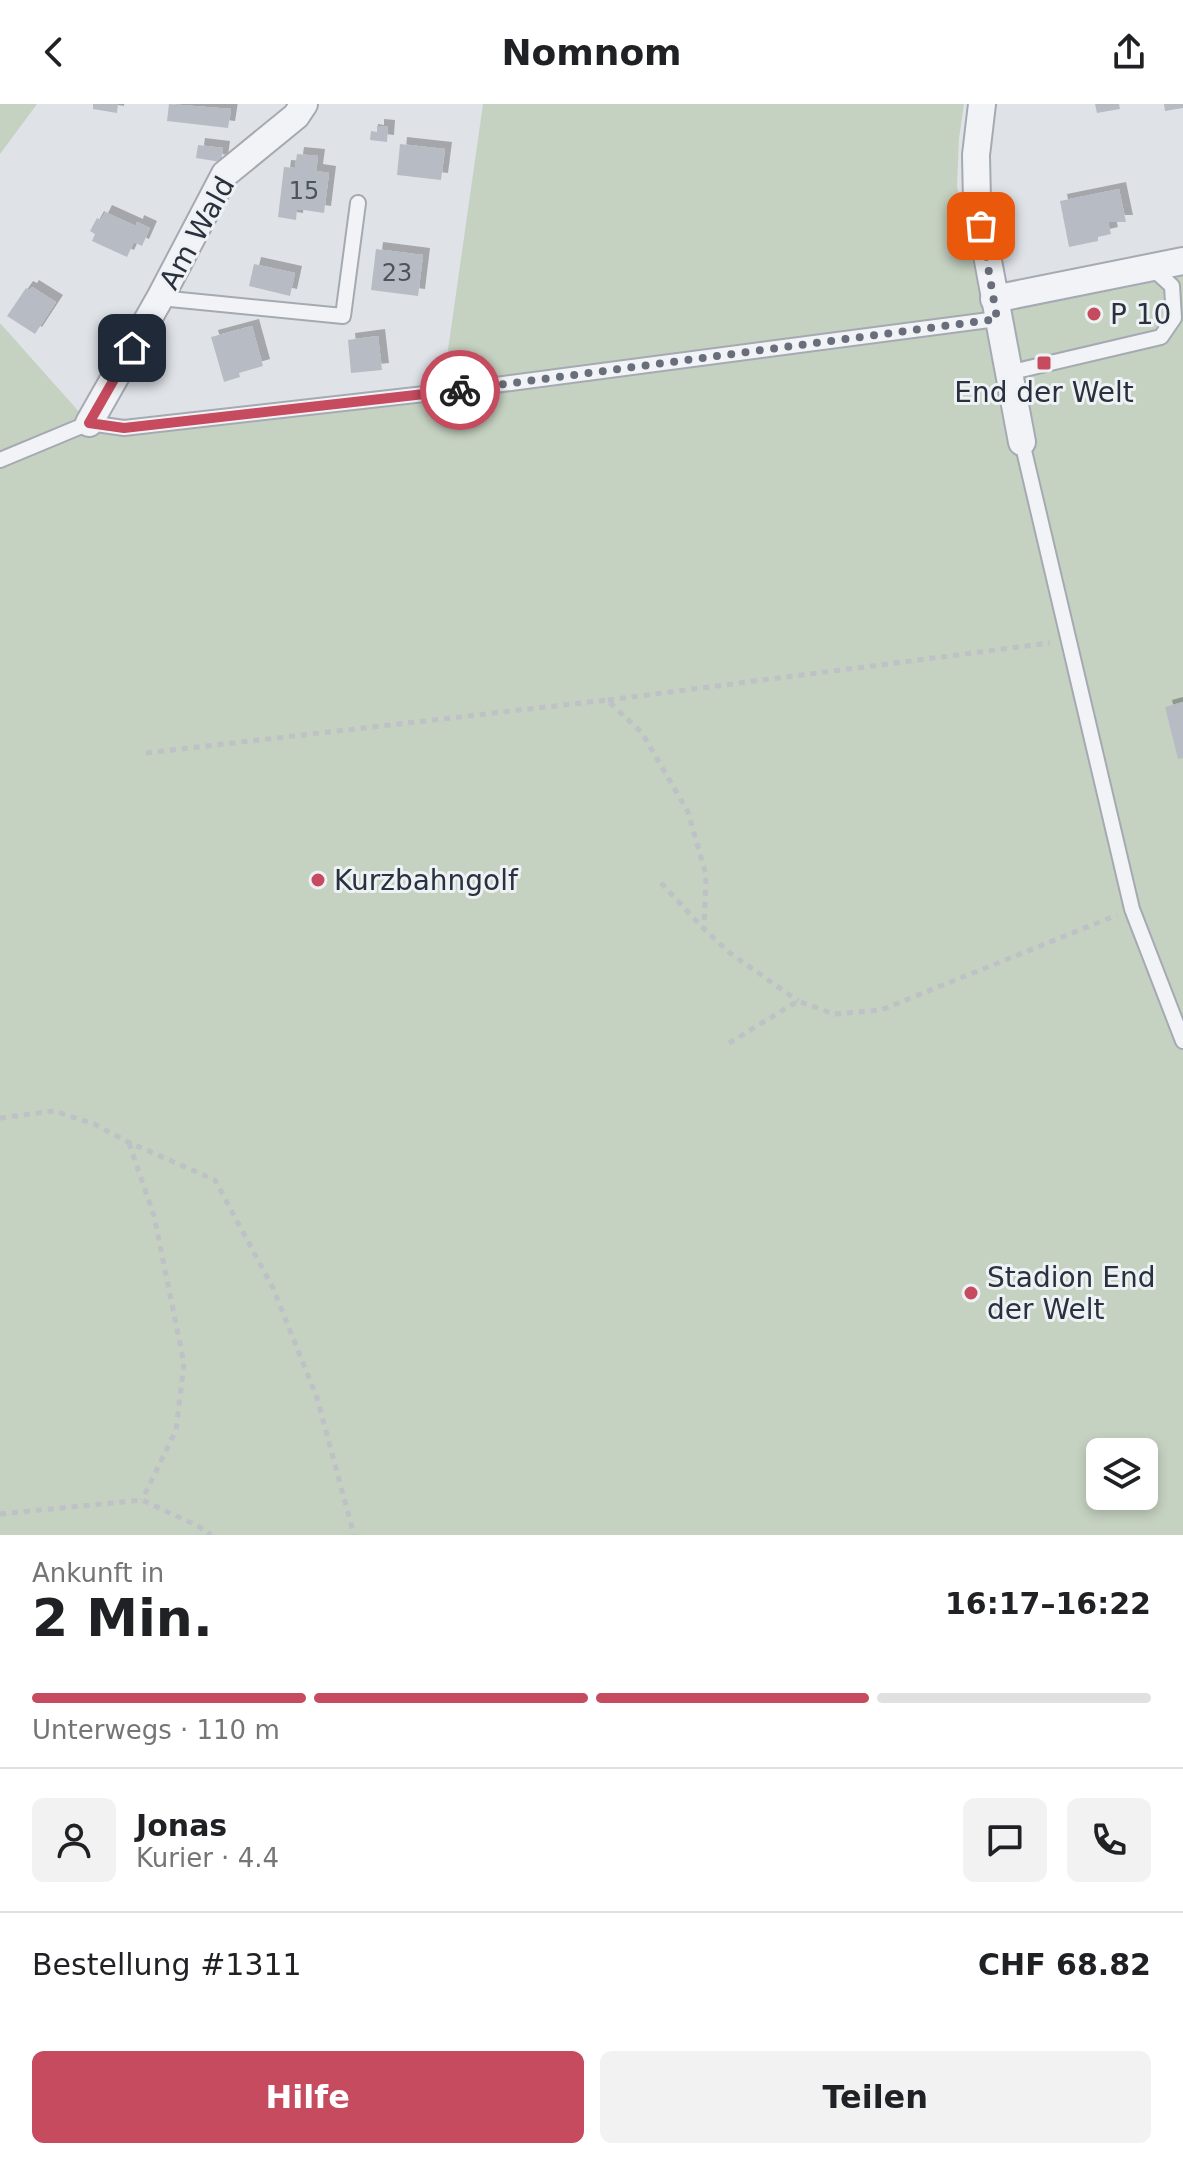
<!DOCTYPE html>
<html lang="de">
<head>
<meta charset="utf-8">
<style>
  body { margin:0; font-family:"DejaVu Sans",sans-serif; background:#f2f2f2; color:#202124; height:100vh; display:flex; flex-direction:column; font-size:30px; white-space:nowrap }
  * { box-sizing:border-box; margin:0 }
  p { font-size:26px; color:#757577 }
  .icon { flex:none; width:44px; height:44px; fill:none; stroke:currentColor; stroke-width:2; stroke-linecap:round; stroke-linejoin:round }
  .map { position:relative; height:1431px; overflow:hidden }
  .details { display:flex; flex-direction:column; background:#fff; flex:1 }
  .details>* { flex:none }
  .tools { position:absolute; left:1086px; top:1334px; display:grid; gap:16px }
  .tools a { display:grid; place-items:center; width:72px; height:72px; border-radius:12px; background:#fff; box-shadow:0 4px 12px #0003; font-size:40px }
  .pin { position:absolute; display:grid; place-items:center; width:68px; height:68px; color:#fff; margin:-34px; border-radius:16px; box-shadow:0 4px 12px #0006 }
  .courier { position:absolute; display:grid; place-items:center; width:80px; height:80px; margin:-40px; border:6px solid #c64b5f; border-radius:50%; background:#fff; color:#222; box-shadow:0 2px 10px #0007 }
  .summary em { font-style:normal; font-weight:700 }
  .summary div { display:flex; flex-direction:column-reverse }
  .summary { display:flex; align-items:center; justify-content:space-between; height:136px; padding:0 32px }
  h1 { font-size:52px; font-weight:700; line-height:60px }
  .bar { display:grid; grid-template-columns:repeat(4,1fr); gap:12px 8px; align-content:center; height:96px; padding:0 32px }
  .bar i { height:10px; border-radius:6px; background:#e0e0e0 }
  .bar .on { background:#c64b5f }
  .bar p { grid-column:span 4 }
  .line { display:flex; align-items:center; gap:20px; padding:0 32px; border-top:2px solid #e0e0e0 }
  .line div { flex:1 }
  .round { display:grid; place-items:center; flex:none; width:84px; height:84px; border-radius:12px; background:#f2f2f2 }
  .button { display:flex; gap:16px; margin-top:auto; padding:16px 32px }
  .button a { flex:1; height:92px; border-radius:12px; background:#c64b5f; color:#fff; font-size:32px; font-weight:700; line-height:92px; text-align:center }
  .button a+a { background:#f2f2f2; color:#202124 }
  header { display:flex; justify-content:space-between; align-items:center; height:104px; padding:0 32px; background:#fff; font-size:36px; font-weight:700 }
  .map>svg:first-child { display:block }
  .green { fill:#c5d1c1; fill-rule:evenodd }
  .building { fill:#b7bcc4; filter:url(#shadow) }
  .lines { fill:none; stroke-linecap:round; stroke-linejoin:round }
  .lane-casing { stroke:#a5aab2; stroke-width:18 }
  .street-casing { stroke:#a5aab2; stroke-width:30 }
  .path { stroke:#bec1c6; stroke-width:5; stroke-dasharray:6 6; stroke-linecap:butt }
  .lane { stroke:#f2f3f6; stroke-width:14 }
  .street { stroke:#f2f3f6; stroke-width:26 }
  .done { stroke:#696f7a; stroke-width:8; stroke-dasharray:0 14.4 }
  .route { stroke:#c64b5f; stroke-width:10 }
  .poi-dot { fill:#c64b5f; stroke:#eff2f5; stroke-width:3 }
  .labels { text-anchor:middle; dominant-baseline:central; stroke-width:6; stroke-linejoin:round; paint-order:stroke }
  .number-label { font-size:24px; fill:#4c5460 }
  .street-label { font-size:28px; fill:#29313e; stroke:#eff2f5 }
  .poi-label { font-size:28px; fill:#29313e; stroke:#eff2f5; text-anchor:start }
</style>
</head>
<body>
<header><svg class="icon" aria-label="back" viewBox="0 0 24 24"><path d="M15 5l-7 7 7 7"/></svg>Nomnom<svg class="icon" aria-label="share" viewBox="0 0 24 24"><path d="M12 15V3M7 8l5-5 5 5M5 13v7h14v-7"/></svg></header>
<div class="map">
<svg width="1183" height="1431" viewBox="0 0 1183 1431">
  <defs>
    <filter id="shadow"><feDropShadow dx="7" dy="-7" stdDeviation="0" flood-color="#0004"/></filter>
  </defs>
  <rect width="100%" height="100%" fill="#dfe3e8"/>
  <g class="green">
    <polygon points="0,0 37,0 0,50"/>
    <path d="M483,0h481l-5,34 -2,48 28,134 9,-21 189,-38v1274h-1183v-1212l89,100 36,5 317,-36zM1100,1348h44v44h-44z"/>
  </g>
  <g class="building">
    <polygon points="93,0 118,0 117,9 93,5"/>
    <polygon points="169,0 231,5 228,24 167,17"/>
    <polygon points="1095,0 1119,0 1120,5 1097,9"/>
    <polygon points="1164,0 1183,0 1183,4 1165,7"/>
    <polygon points="377,22 388,23 387,38 370,36 371,27 377,28"/>
    <polygon points="400,40 445,45 441,76 397,71"/>
    <polygon points="198,41 223,44 221,58 196,54"/>
    <polygon points="297,50 318,52 316,67 329,69 324,109 297,105 296,116 278,113 284,63 295,64"/>
    <polygon points="1119,85 1126,118 1108,118 1111,130 1098,133 1098,137 1069,143 1060,97"/>
    <polygon points="105,108 136,122 137,118 150,124 142,142 134,138 127,153 92,137 95,130 90,127 97,114 101,116"/>
    <polygon points="376,145 423,151 418,192 371,186"/>
    <polygon points="254,160 295,169 290,192 249,182"/>
    <polygon points="32,183 56,198 35,230 7,212 26,184 30,186"/>
    <polygon points="252,222 263,262 239,269 240,273 224,278 211,233"/>
    <polygon points="378,232 382,266 351,269 348,236"/>
    <polygon points="1183,598 1183,654 1178,655 1165,603"/>
  </g>
  <g class="lines">
    <defs>
      <g id="lane">
        <polyline points="160,194 343,212 358,99"/>
        <polyline points="1008,269 1161,233 1174,214 1172,182 1151,163"/>
        <polyline points="1022,338 1132,805 1183,937"/>
        <polyline points="0,356 89,319 124,324 442,288 997,215"/>
      </g>
      <g id="street">
        <polyline points="982,0 976,51 977,98 1022,338"/>
        <polyline points="994,195 1183,157"/>
        <polyline points="89,319 160,194 225,70 296,12 304,0"/>
      </g>
    </defs>
    <use href="#lane" class="lane-casing"/>
    <use href="#street" class="street-casing"/>
    <g class="path">
      <polyline points="608,596 1050,539"/>
      <polyline points="146,649 607,596 642,629 688,708 706,771 704,825 730,849 798,897"/>
      <polyline points="661,779 703,824"/>
      <polyline points="729,939 798,897 834,910 881,906 1117,811"/>
      <polyline points="0,1014 54,1007 94,1020 128,1038 215,1076 273,1184 317,1294 354,1431"/>
      <polyline points="129,1039 154,1112 184,1259 176,1326 142,1396"/>
      <polyline points="0,1410 142,1396 198,1422 211,1431"/>
    </g>
    <use href="#lane" class="lane"/>
    <use href="#street" class="street"/>
  </g>
  <g class="lines">
    <polyline class="done" points="460,286 997,215 981,122"/>
    <polyline class="route" points="132,244 89,319 124,324 460,286"/>
  </g>
  <g class="poi-dot">
    <circle cx="1094" cy="210" r="8"/>
    <rect x="1036" y="251" width="16" height="16" rx="4"/>
    <circle cx="318" cy="776" r="8"/>
    <circle cx="971" cy="1189" r="8"/>
  </g>
  <g class="labels">
    <g class="number-label">
      <text x="304" y="87">15</text>
      <text x="397" y="169">23</text>
    </g>
    <g class="street-label">
      <text transform="translate(197 129) rotate(-61)">Am Wald</text>
    </g>
    <g class="poi-label">
      <text x="1110" y="210">P 10</text>
      <text x="1044" y="288" text-anchor="middle">End der Welt</text>
      <text x="334" y="776">Kurzbahngolf</text>
      <text x="987" y="1173">Stadion End<tspan x="987" dy="32">der Welt</tspan></text>
    </g>
  </g>
</svg>
<div class="tools">
<a><svg class="icon" aria-label="layers" viewBox="0 0 24 24"><path d="M12 4l9 5-9 5-9-5zM3 14l9 5 9-5"/></svg></a>
</div>
<div class="pin" style="left:981px;top:122px;background:#ea580c"><svg class="icon" aria-label="bag" viewBox="0 0 24 24"><path d="M5 8h14l-1 12H6zM9 8a3 3 0 0 1 6 0"/></svg></div>
<div class="pin" style="left:132px;top:244px;background:#1f2937"><svg class="icon" aria-label="home" viewBox="0 0 24 24"><path d="M3 11l9-7 9 7M6 9v11h12V9"/></svg></div>
<div class="courier" style="left:460px;top:286px"><svg class="icon" aria-label="bike" viewBox="0 0 24 24"><circle cx="6" cy="16" r="4"/><circle cx="18" cy="16" r="4"/><path d="M6 16l4-8h5l3 8M10 8l3 8H6M13 5h3"/></svg></div>
</div>
<section class="details">
<div class="summary"><div><h1>2 Min.</h1><p>Ankunft in</p></div><em>16:17–16:22</em></div>
<div class="bar"><i class="on"></i><i class="on"></i><i class="on"></i><i></i><p>Unterwegs · 110 m</p></div>
<div class="line" style="height:144px"><a class="round"><svg class="icon" aria-label="person" viewBox="0 0 24 24"><circle cx="12" cy="8" r="4"/><path d="M4 21q1-7 8-7t8 7"/></svg></a><div><b>Jonas</b><p>Kurier · 4.4</p></div><a class="round"><svg class="icon" aria-label="chat" viewBox="0 0 24 24"><path d="M4 5h16v11H9l-5 4z"/></svg></a><a class="round"><svg class="icon" aria-label="phone" viewBox="0 0 24 24"><path d="M5 4h4l2 5-3 2q2 4 5 5l2-3 5 2v4C11 20 4 13 5 4z"/></svg></a></div>
<div class="line" style="height:104px"><div>Bestellung #1311</div><b>CHF 68.82</b></div>
<div class="button"><a>Hilfe</a><a>Teilen</a></div>
</section>
</body>
</html>
